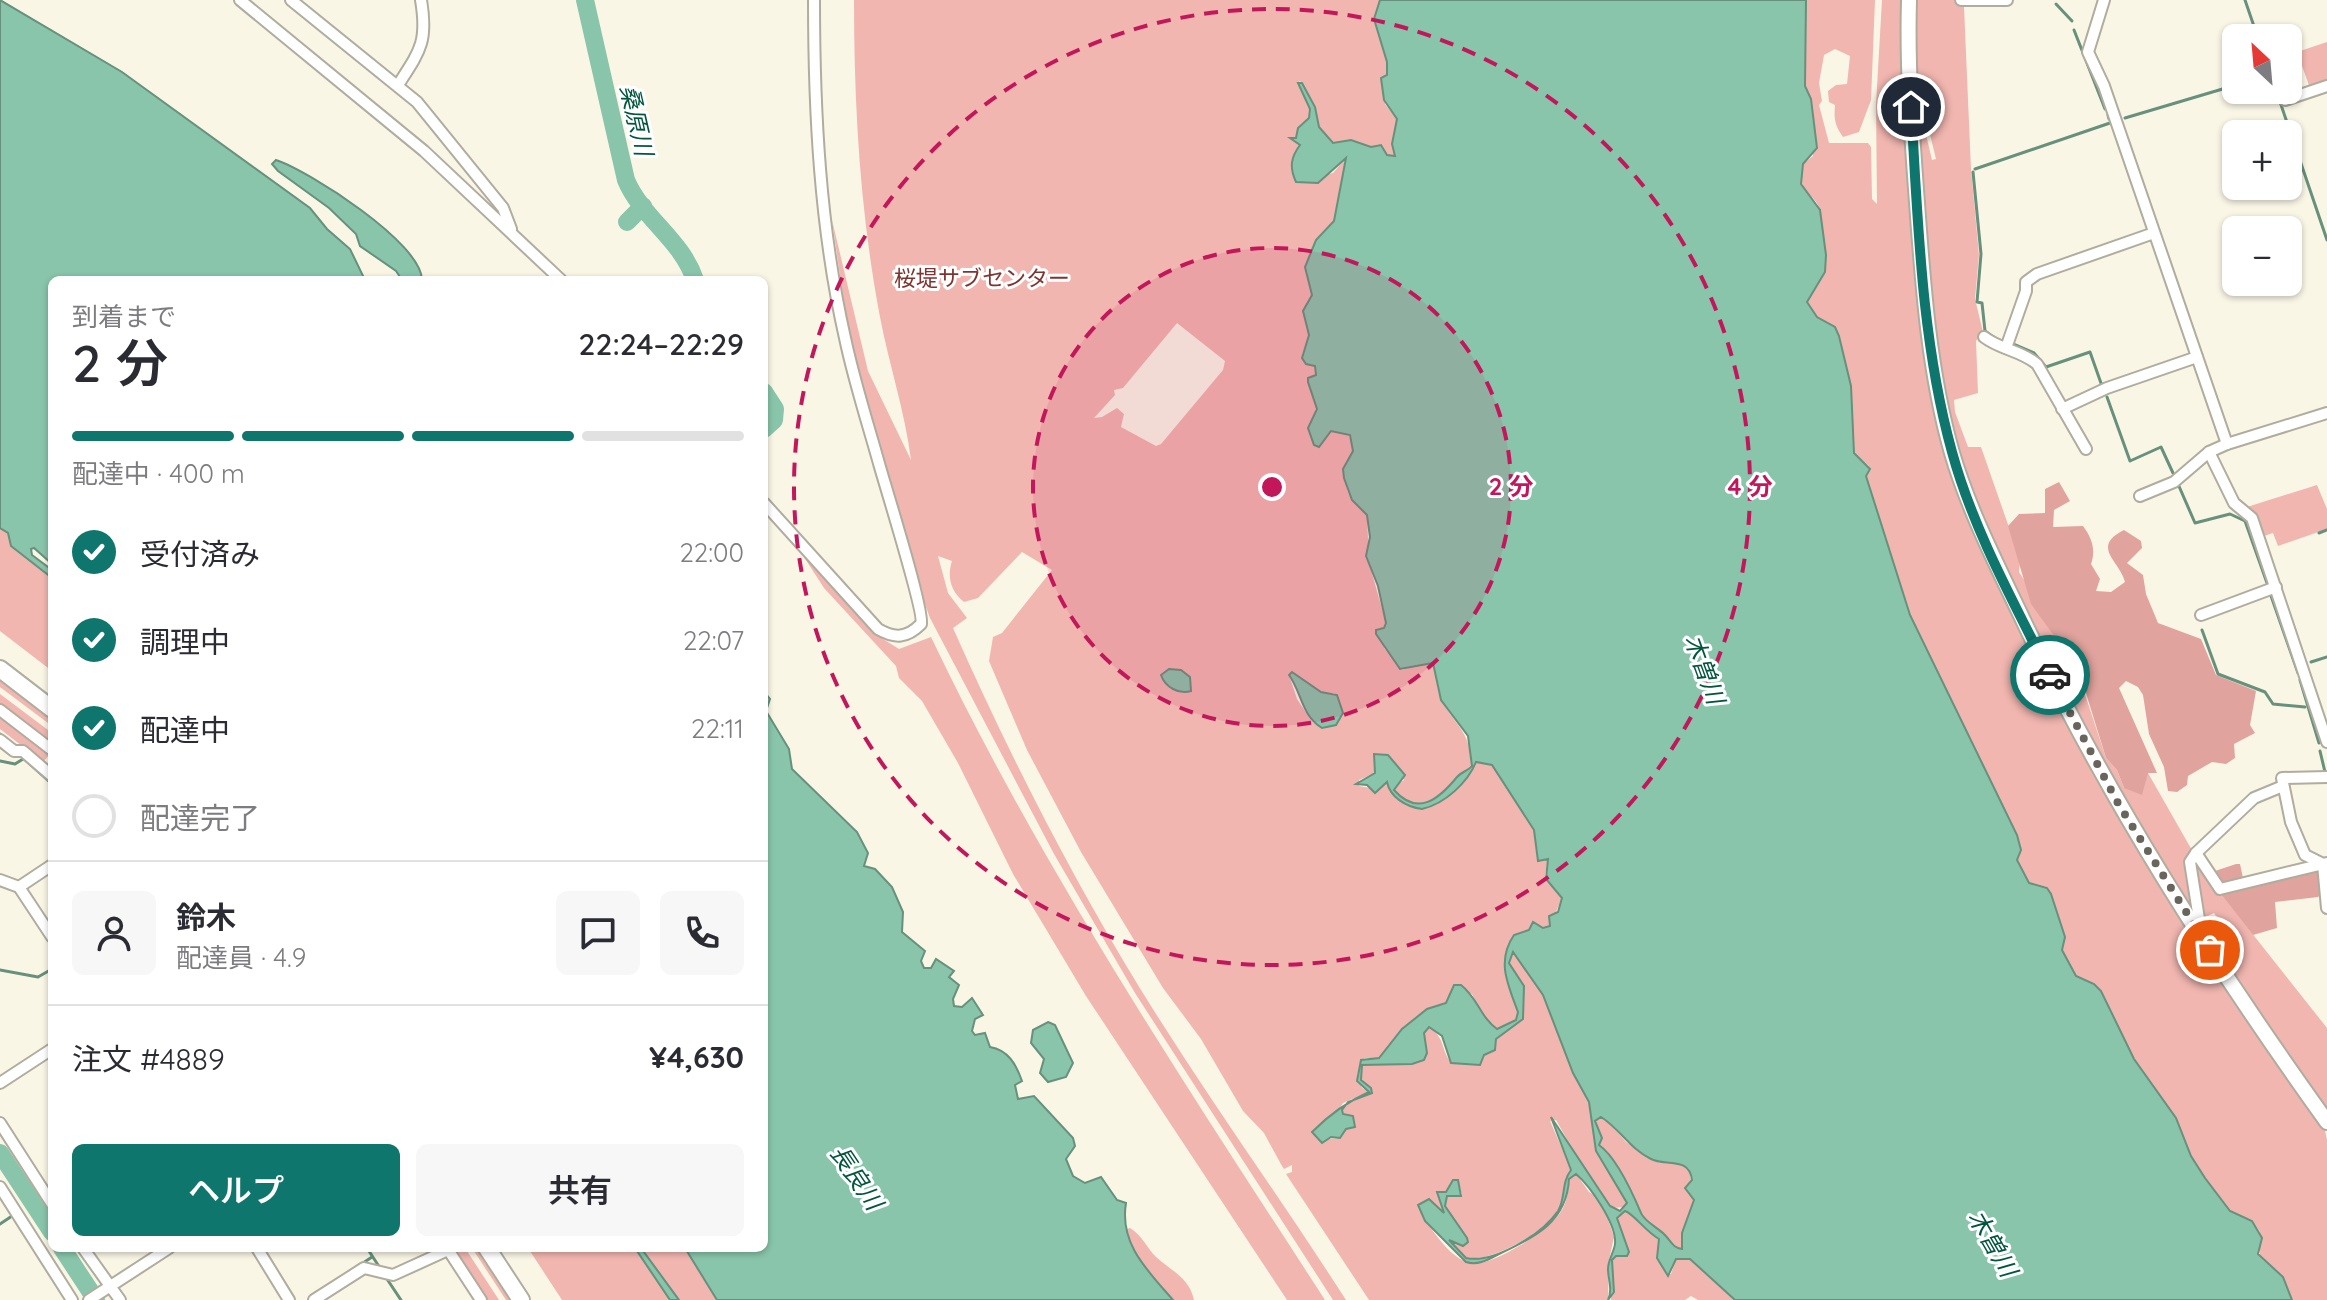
<!DOCTYPE html>
<html lang="ja">
<head>
<meta charset="utf-8">
<style>
  body { margin:0; font-family:Quicksand,"Noto Sans JP",sans-serif; background:#f7f7f7; color:#2b2b33; height:100vh; display:flex; flex-direction:column; font-size:30px; white-space:nowrap }
  * { box-sizing:border-box; margin:0 }
  p { font-size:26px; color:#7c7c81 }
  .icon { flex:none; width:44px; height:44px; fill:none; stroke:currentColor; stroke-width:2; stroke-linecap:round; stroke-linejoin:round }
  .map { position:relative; flex:1; overflow:hidden }
  .details { position:absolute; left:48px; top:276px; width:720px; height:976px; display:flex; flex-direction:column; background:#fff; border-radius:12px; box-shadow:0 2px 6px #0004 }
  .details>* { flex:none }
  .needle { width:52px; rotate:334deg }
  .fabs { position:absolute; left:2222px; top:24px; display:grid; gap:16px }
  .fabs a { display:grid; place-items:center; width:80px; height:80px; border-radius:12px; background:#fff; box-shadow:0 2px 6px #0004; font-size:40px }
  .pin { position:absolute; display:grid; place-items:center; width:68px; height:68px; color:#fff; margin:-34px; border:4px solid #fff; border-radius:50%; box-shadow:0 2px 8px #0007 }
  .courier { position:absolute; display:grid; place-items:center; width:80px; height:80px; margin:-40px; border:6px solid #0f766e; border-radius:50%; background:#fff; color:#222; box-shadow:0 2px 10px #0007 }
  .head em { font-style:normal; font-weight:600 }
  .head div { display:flex; flex-direction:column-reverse }
  .head { display:flex; align-items:center; justify-content:space-between; height:136px; padding:0 24px }
  h1 { font-size:52px; font-weight:600; line-height:60px }
  .bar { display:grid; grid-template-columns:repeat(4,1fr); gap:12px 8px; align-content:center; height:96px; padding:0 24px }
  .bar i { height:10px; border-radius:6px; background:#e1e1e2 }
  .bar .on { background:#0f766e }
  .bar p { grid-column:span 4 }
  .line { display:flex; align-items:center; gap:20px; padding:0 24px; border-top:2px solid #e1e1e2 }
  .line div { flex:1 }
  .round { display:grid; place-items:center; flex:none; width:84px; height:84px; border-radius:12px; background:#f7f7f7 }
  ol { padding:0 24px; list-style:none }
  li { display:flex; align-items:center; gap:24px; height:88px }
  li p { margin-inline-start:auto }
  li .icon { padding:8px; border-radius:50%; background:#0f766e; color:#fff; stroke-width:4 }
  li:last-child { color:#7c7c81 }
  li i { width:44px; height:44px; border:4px solid #e1e1e2; border-radius:50% }
  .primary-button { display:flex; gap:16px; margin-top:auto; padding:16px 24px }
  .primary-button a { flex:1; height:92px; border-radius:12px; background:#0f766e; color:#fff; font-size:32px; font-weight:600; line-height:92px; text-align:center }
  .primary-button a+a { background:#f7f7f7; color:#2b2b33 }
  .map>svg:first-child { display:block }
  .green { fill:#f1b6b0; fill-rule:evenodd }
  .forest { fill:#e1a39d }
  .water { fill:#88c5aa; stroke:#67917c; stroke-width:2; fill-rule:evenodd }
  .lines { fill:none; stroke-linecap:round; stroke-linejoin:round }
  .stream { stroke:#67917c; stroke-width:3 }
  .river { stroke:#88c5aa; stroke-width:18 }
  .street-casing { stroke:#b0ad9e; stroke-width:14 }
  .secondary-casing { stroke:#b0ad9e; stroke-width:18 }
  .primary-casing { stroke:#b0ad9e; stroke-width:20 }
  .street { stroke:#fff; stroke-width:10 }
  .secondary { stroke:#fff; stroke-width:14 }
  .primary { stroke:#fff; stroke-width:16 }
  .done { stroke:#68665c; stroke-width:8; stroke-dasharray:0 14.4 }
  .route { stroke:#0f766e; stroke-width:10 }
  .ring { fill:none; stroke:#c2185b; stroke-width:4; stroke-dasharray:14 10 }
  .labels { text-anchor:middle; dominant-baseline:central; stroke-width:6; stroke-linejoin:round; paint-order:stroke }
  .park-label { font-size:22px; fill:#7e3430; stroke:#fff }
  .water-label { font-size:24px; font-style:italic; fill:#03563d; stroke:#fff }
  .centre { fill:#c2185b; stroke:#fff; stroke-width:4 }
  .ring-label { font-size:24px; text-anchor:middle; font-weight:bold; fill:#c2185b; stroke:#fff; stroke-width:6; stroke-linejoin:round; paint-order:stroke }
</style>
</head>
<body>
<div class="map">
<svg width="2327" height="1300" viewBox="0 0 2327 1300">
  <rect width="100%" height="100%" fill="#faf6e6"/>
  <g class="green">
    <path d="M854,0h526l-6,19 13,43 -2,42 12,15 -5,25 3,12 -6,1 -11,-12 -7,3 -20,-8 -18,3 -14,-16 -4,-20 -15,-26 -2,2 12,26 -1,9 -9,7 -4,13h-5l9,7c-9,11 -10,23 -4,37l37,-9 13,-15 -12,63 -14,17 -14,29 6,28 -8,13 5,27 -7,20 4,9 9,2c4,14 5,39 -3,52l7,29 12,-16 16,1 6,12c-1,35 -21,40 14,71l2,48 17,60 -2,25 18,22 25,-9 6,2c4,14 3,28 11,42 16,25 25,27 28,61l-22,21 -25,17 -19,-3 -12,-11v-4l10,-6 -16,-25 -14,-1 1,19 -16,7v6l11,2 17,-6c5,15 18,25 35,27 23,-5 46,-27 54,-47l16,3 42,65 4,31 10,-2 -3,16 17,23 -12,28 -7,2 -10,-6 -4,8 -15,5c-17,27 -7,49 4,77l-2,8 -19,9 -15,-14 -10,-21 -19,-8 -7,17 -19,6 -25,20 -23,29h-15l-7,17 5,13 7,4 -26,11 -8,13 -23,15 8,9 20,-2 6,-9 9,-2 -2,-11 -10,-2 -1,-4 6,-8 24,-9 -12,-13 2,-15 50,-1 14,-6 -2,-26 5,-5c18,12 11,25 24,37l28,-1 3,-8 8,-3 4,-13 27,-20 1,-33 -15,-23 4,-12 26,36 20,44 14,42 16,29 7,49 30,47v9l-14,1 -21,-26 -35,-62 -6,1 21,48c-7,13 -5,29 -13,41 -13,22 -67,53 -92,48l-17,-18 10,4 8,-6 -22,-32 2,-10 13,1 2,-3 -6,-15 -10,13h-8l7,21 -12,-11 -8,19c11,13 26,38 45,42 21,5 79,-33 90,-50 8,-11 8,-24 10,-36l7,-2 12,17 12,7 13,38 -5,23 -1,40h-239l-83,-126 6,-2v-7l-8,4 -2,-3 -18,-33 -21,-22 -42,-72 -38,-51 -82,-136 -54,-102 -38,-89 4,-24 9,-4 50,-63 -30,-18 -44,46 -14,4c-14,-11 -17,-26 -12,-41l-14,-5 10,37 19,25 -14,10c55,124 117,246 188,362 65,105 138,206 205,310h-13l-198,-307 -81,-139 -124,-236 -22,-61 -59,-219 -17,-118 36,151 43,89c-6,-48 -22,-96 -31,-143 -20,-105 -26,-211 -26,-317zM1177,323l48,38 -2,9 -62,74 -5,2 -35,-19 3,-13 -7,-6 -15,9 -8,1 21,-23 -1,-5 9,-2zM1289,675c17,2 28,21 45,18l6,12 -27,18 -16,-24z"/>
    <path d="M1806,0h69l-4,100 -12,32 -16,5c-9,-13 -9,-19 -8,-32l-6,-3 -1,-11 8,-6 11,-1 3,-28 -15,-7 -11,6 -5,28 3,18 -3,4 10,38h39l3,4 1,52 5,5 -1,-100 6,-104h22l30,396 111,277 279,453 3,14v160h-35l-9,-23 -23,-18v-27l-8,-12 -23,-9 -24,-33 -14,-22 -15,-38 -42,-59 -33,-68 -7,-7 -18,-7 -14,-27 3,-13 -14,-43 -4,-6 -18,-5 -12,-24 3,-4 -9,-32 -65,-128 -36,-80 -44,-139 3,-10 -15,-13 -3,-67 -12,-50 -4,-9 -18,-10 -10,-16c3,-7 11,-13 13,-21 5,-18 4,-53 0,-70 -6,-20 -24,-13 -17,-46l10,-8 1,-32 -9,-38z"/>
    <polygon points="1914,0 1958,0 1964,7 1971,169 1979,255 1975,299 1983,332 1976,341 1978,393 1954,400 1955,412 1968,447 1981,447 2020,559 2019,572 2072,655 2106,758 2117,770 2124,788 2148,773 2193,852 2195,920 2084,734 1986,530 1956,452 1935,349 1914,84 1932,160 1936,159 1914,69"/>
    <polygon points="2327,42 2327,83 2310,88 2297,52"/>
    <polygon points="2317,485 2327,509 2327,529 2278,546 2273,533 2264,536 2256,515 2247,507"/>
    <polygon points="0,528 8,533 11,546 52,578 52,671 0,631"/>
    <path d="M802,554l81,85 16,10 32,-12c111,233 254,447 394,663h-38l-201,-304 -73,-122 -55,-111 -36,-62 -23,-23 -3,-12 -72,-78z"/>
    <polygon points="0,678 52,717 52,726 0,687"/>
    <polygon points="0,694 52,733 52,746 0,707"/>
    <polygon points="0,714 51,753 43,762 0,729"/>
    <polygon points="2194,860 2327,1028 2327,1115 2213,947 2231,939 2214,913 2201,919"/>
    <path d="M1599,1117l11,6 16,19 33,21 24,1 6,5 5,31 -8,21 -4,28c-4,0 -38,-29 -41,-36 -9,-19 -24,-56 -42,-68l-4,-24z"/>
    <path d="M1625,1211c13,4 21,21 34,28l-2,19 9,16h5l5,-15h14l45,41h-37l-7,-4 -6,4h-74l1,-40 4,-4h11l2,-4 -12,-34z"/>
    <path d="M1130,1228c12,7 17,20 26,29 15,14 33,20 38,43h-21l-39,-46 -9,-24z"/>
    <polygon points="458,1248 465,1248 499,1300 486,1300 453,1251"/>
    <polygon points="472,1248 480,1248 514,1300 506,1300"/>
    <polygon points="528,1248 635,1248 670,1300 562,1300"/>
    <polygon points="641,1248 685,1248 717,1300 679,1300"/>
  </g>
  <g class="forest">
    <path d="M2059,482l11,19 -16,9 -1,17 30,-1c9,12 13,24 8,38l9,15 -4,12 15,1 14,-10c-5,-21 -35,-35 -1,-52l17,11 1,7 -15,15 16,12 3,19 12,29 43,16 15,36 40,16 -6,34 5,8 -21,11 1,14 -9,6 -14,-2 -24,14 -1,9 -10,7 -9,-1 -4,-24 -15,-33 -6,-39 -5,-8 -12,-6 -7,7 38,85h-9l-6,22 -18,-7 -7,-18 -11,-12 -25,-81 -19,-40h-7l-24,-33 -23,-78 11,-12 26,-1v-24z"/>
    <polygon points="2236,864 2240,864 2243,878 2221,886 2212,872"/>
    <polygon points="2320,867 2323,892 2318,897 2275,902 2277,928 2253,935 2220,893"/>
  </g>
  <g class="water">
    <polygon points="0,0 122,72 310,208 327,229 350,249 365,280 52,280 52,564 34,548 31,549 32,555 52,570 52,578 11,546 8,533 0,528"/>
    <path d="M1380,0h426l-1,86 6,13 6,49 -14,16 -2,20 19,26 6,45 -1,17 -18,30 10,15 18,10 4,9 12,50 3,67 16,16 -4,7 44,139 107,220 4,15 -4,10 12,23 18,5 4,6 14,43 -3,13 14,26 18,8 7,7 33,68 42,59 15,38 14,22 25,33 22,10 10,17 -4,16 25,23 9,23h-557l-45,-41h-14l-8,17 -11,-18 2,-19c-14,-8 -25,-25 -34,-28l-8,7 12,34 -2,4h-11l-4,4 2,32 -6,8c5,-12 0,-20 0,-31 0,-9 6,-17 7,-25 2,-20 -25,-58 -39,-70l-7,5c-2,42 -33,58 -68,74 -12,6 -22,13 -35,9l-41,-41 -7,-16 11,-6 15,14 -7,-21h9l7,-12h5l3,16h-14l-2,10 22,32 1,4 -5,4 -14,-6 17,18c28,6 76,-24 92,-47 8,-13 3,-28 13,-41l-20,-53 59,89 10,5 7,-8 -31,-52 -7,-49 -16,-29 -30,-78 -30,-43 -4,11 15,23 -1,33 -27,20 -1,11 -11,5 -4,10 -29,-2 -9,-27 -13,-9 -5,6 3,20 -3,7 -12,4 -50,1 -1,15 10,8 1,5 -24,9 -6,8 1,4 10,2 2,11 -9,2 -6,9 -9,-1 -9,6 -10,-11c17,-17 34,-30 57,-40l-12,-11 4,-21 18,-2 23,-29 25,-20 19,-6 8,-18h7c17,13 19,32 36,44l19,-9 2,-8c-10,-27 -22,-51 -4,-77l15,-5 4,-8 10,6 7,-2 -1,-10 9,-4 4,-14 -16,-19 2,-20 -10,2 -4,-31 -42,-65 -16,-3c-8,20 -31,42 -54,47 -16,-2 -32,-12 -35,-27l-12,11 -8,-8 -11,-1 19,-11 -1,-19 14,1 17,20 -11,15c24,27 45,9 63,-13 4,-5 11,-6 15,-11l-4,-30 -27,-36 -8,-37 -33,6 -24,-35v-4l8,-2 2,-5 -8,-37 -12,-30 4,-19 -3,-22 -15,-15 -8,-22 -1,-9 10,-18 -3,-16 -19,-4 -12,16 -5,-2 -6,-17 9,-19 -9,-27v-4l8,-3 -1,-9 -9,-2 -4,-6 7,-23 -6,-24 9,-16 -7,-28 11,-27 18,-19 12,-63 -28,25 -22,-1c-7,-15 -5,-25 4,-37l-10,-7h6l2,-10 11,-10 1,-9 -12,-26h4l13,24 4,20 14,16 18,-3 20,7 10,-2 6,10 8,1 -3,-12 5,-25 -13,-19 -3,-22 6,-3v-13l-13,-43zM1601,1117c19,12 29,32 50,42 16,8 38,-3 41,21l-7,8 9,12 -12,33v16c-9,-1 -11,-8 -18,-15 -6,-6 -20,-13 -23,-21 -8,-19 -25,-56 -42,-68l3,-7 -7,-17z"/>
    <path d="M276,160c33,11 146,83 146,120h-20l-6,-9 -36,-25 -4,-12 -27,-26 -51,-37 -6,-7z"/>
    <path d="M1169,669l12,1 9,7 1,14c-12,4 -26,-4 -30,-16z"/>
    <path d="M1292,672l29,20 16,3 6,18 -7,12 -14,3c-21,-13 -20,-35 -33,-53z"/>
    <path d="M764,678l3,8 -2,7 5,6 -4,12 23,38 3,20 65,63 11,21 -4,13 11,3 17,18 11,25 -1,20 23,19 -4,10 3,7h7l5,-9 18,12 -5,6 10,8 -6,14 1,7 8,1 10,-9 11,17 -8,4 -3,12 3,4 10,-2 5,14c18,3 26,17 32,34l-7,4 3,14 16,-3 39,42 2,8 -9,13 7,17 12,7 16,-6 16,23 9,3c-7,41 22,68 47,97h-456l-32,-52h79z"/>
    <polygon points="1048,1022 1055,1025 1073,1063 1066,1077 1048,1082 1040,1073 1044,1059 1031,1043 1033,1030"/>
    <polygon points="635,1248 641,1248 679,1300 670,1300"/>
  </g>
  <g class="lines">
    <g class="stream">
      <polyline points="2245,0 2258,38"/>
      <polyline points="2056,4 2072,21"/>
      <polyline points="2074,30 2105,109"/>
      <polyline points="2276,90 2327,240"/>
      <polyline points="2108,115 2109,119"/>
      <polyline points="2125,118 2236,85"/>
      <polyline points="1975,169 2110,123"/>
      <polyline points="1973,172 1981,254 1977,302 1982,303 1985,331 1996,339"/>
      <polyline points="2013,344 2034,353 2046,367 2090,352 2102,386"/>
      <polyline points="2107,397 2130,461 2161,447 2173,473"/>
      <polyline points="2178,484 2195,523 2230,514 2245,521 2267,583"/>
      <polyline points="2319,533 2327,530"/>
      <polyline points="2270,593 2298,673"/>
      <polyline points="2202,630 2218,674 2265,692 2273,704 2305,707"/>
      <polyline points="2311,662 2327,657"/>
      <polyline points="2300,680 2319,743"/>
      <polyline points="0,734 18,748"/>
      <polyline points="2320,751 2325,772"/>
      <polyline points="21,756 52,784"/>
      <polyline points="0,761 15,764 23,759"/>
      <polyline points="0,970 38,977 52,969"/>
      <polyline points="51,1188 52,1187"/>
      <polyline points="31,1201 41,1194"/>
      <polyline points="0,1224 12,1216"/>
      <polyline points="367,1248 380,1268"/>
      <polyline points="360,1265 372,1257"/>
      <polyline points="385,1276 401,1300"/>
    </g>
    <g class="river">
      <path d="M585,0l41,180c16,38 56,60 69,100"/>
      <polyline points="627,222 643,206"/>
      <polyline points="764,392 775,409 774,420 764,429"/>
      <polyline points="0,1153 52,1232"/>
      <polyline points="62,1248 96,1300"/>
    </g>
    <defs>
      <g id="street">
        <polyline points="240,0 424,151 561,280"/>
        <polyline points="291,0 417,102 503,208 511,229"/>
        <polyline points="1961,0 2007,0"/>
        <polyline points="2104,0 2088,52 2104,86 2227,444"/>
        <path d="M398,85c22,-34 30,-43 23,-85"/>
        <polyline points="2285,100 2327,86"/>
        <path d="M1984,337c17,13 36,13 53,27l49,85"/>
        <polyline points="2006,348 2026,291 2026,282 2037,274 2154,233"/>
        <polyline points="2062,409 2107,388 2197,357"/>
        <polyline points="2209,452 2234,503 2252,518 2327,742"/>
        <polyline points="2140,496 2174,482 2209,452 2227,444 2327,413"/>
        <path d="M764,503l114,126c17,10 29,9 43,-5 4,-10 -35,-136 -41,-157 -12,-43 -26,-86 -35,-129 -25,-110 -31,-225 -31,-338"/>
        <polyline points="2201,615 2276,587"/>
        <polyline points="0,710 52,750"/>
        <polyline points="0,740 14,751 23,751 52,776"/>
        <polyline points="2327,777 2282,778 2291,822 2305,855 2323,864 2327,908"/>
        <polyline points="2196,853 2254,798 2283,786"/>
        <polyline points="0,880 19,887 52,937"/>
        <polyline points="19,887 52,865"/>
        <polyline points="2195,927 2199,919 2190,862 2196,853 2220,889 2327,863"/>
        <polyline points="0,1083 52,1049"/>
        <polyline points="0,1123 52,1204"/>
        <polyline points="0,1187 72,1300"/>
        <polyline points="83,1248 120,1300"/>
        <polyline points="257,1248 289,1300"/>
        <polyline points="447,1248 481,1300"/>
        <polyline points="89,1300 169,1248"/>
        <polyline points="314,1300 364,1268 393,1275 448,1250"/>
      </g>
      <path id="secondary" d="M1909,0c-2,67 3,136 8,203 6,83 12,169 35,250 17,58 46,114 72,169 84,177 189,341 303,500"/>
      <g id="primary">
        <polyline points="0,669 52,709"/>
        <polyline points="487,1248 521,1300"/>
      </g>
    </defs>
    <use href="#street" class="street-casing"/>
    <use href="#secondary" class="secondary-casing"/>
    <use href="#primary" class="primary-casing"/>
    <use href="#street" class="street"/>
    <use href="#secondary" class="secondary"/>
    <use href="#primary" class="primary"/>
  </g>
  <g class="lines">
    <polyline class="done" points="2050,675 2119,805 2210,950"/>
    <path class="route" d="M1911,107c7,114 10,233 41,345 21,77 62,151 98,223"/>
  </g>
  <circle cx="1272" cy="487" r="239" fill="#c2185b" fill-opacity=".12"/>
  <g class="ring">
    <circle cx="1272" cy="487" r="239"/>
    <circle cx="1272" cy="487" r="478"/>
  </g>
  <g class="labels">
    <g class="park-label">
      <text x="982" y="278">桜堤サブセンター</text>
    </g>
    <g class="water-label">
      <text transform="translate(637 120) rotate(77)">桑原川</text>
      <text transform="translate(1705 669) rotate(70)">木曽川</text>
      <text transform="translate(857 1177) rotate(56)">長良川</text>
      <text transform="translate(1993 1243) rotate(60)">木曽川</text>
    </g>
  </g>
  <circle cx="1272" cy="487" r="12" class="centre"/>
  <g class="ring-label">
    <text x="1511" y="495">2 分</text>
    <text x="1750" y="495">4 分</text>
  </g>
</svg>
<div class="fabs">
<a><svg class="needle" viewBox="-14 -14 28 28"><path d="M0-13l5 13h-10z" fill="#e53935"/><path d="M0 13l5-13h-10z" fill="#7c7c81"/></svg></a>
<a>+</a>
<a>−</a>
</div>
<div class="pin" style="left:2210px;top:950px;background:#ea580c"><svg class="icon" aria-label="bag" viewBox="0 0 24 24"><path d="M5 8h14l-1 12H6zM9 8a3 3 0 0 1 6 0"/></svg></div>
<div class="pin" style="left:1911px;top:107px;background:#1f2937"><svg class="icon" aria-label="home" viewBox="0 0 24 24"><path d="M3 11l9-7 9 7M6 9v11h12V9"/></svg></div>
<div class="courier" style="left:2050px;top:675px"><svg class="icon" aria-label="car" viewBox="0 0 24 24"><path d="M5 17H2v-5l4-1 3-4h7l3 4 3 1v5h-3M9 17h6M6 11h13"/><circle cx="7" cy="17" r="2"/><circle cx="17" cy="17" r="2"/></svg></div>
<section class="details">
<div class="head"><div><h1>2 分</h1><p>到着まで</p></div><em>22:24–22:29</em></div>
<div class="bar"><i class="on"></i><i class="on"></i><i class="on"></i><i></i><p>配達中 · 400 m</p></div>
<ol>
<li><svg class="icon" aria-label="check" viewBox="0 0 24 24"><path d="M5 12l5 5 9-10"/></svg>受付済み<p>22:00</p></li>
<li><svg class="icon" aria-label="check" viewBox="0 0 24 24"><path d="M5 12l5 5 9-10"/></svg>調理中<p>22:07</p></li>
<li><svg class="icon" aria-label="check" viewBox="0 0 24 24"><path d="M5 12l5 5 9-10"/></svg>配達中<p>22:11</p></li>
<li><i></i>配達完了</li>
</ol>
<div class="line" style="height:144px"><a class="round"><svg class="icon" aria-label="person" viewBox="0 0 24 24"><circle cx="12" cy="8" r="4"/><path d="M4 21q1-7 8-7t8 7"/></svg></a><div><b>鈴木</b><p>配達員 · 4.9</p></div><a class="round"><svg class="icon" aria-label="chat" viewBox="0 0 24 24"><path d="M4 5h16v11H9l-5 4z"/></svg></a><a class="round"><svg class="icon" aria-label="phone" viewBox="0 0 24 24"><path d="M5 4h4l2 5-3 2q2 4 5 5l2-3 5 2v4C11 20 4 13 5 4z"/></svg></a></div>
<div class="line" style="height:104px"><div>注文 #4889</div><b>¥4,630</b></div>
<div class="primary-button"><a>ヘルプ</a><a>共有</a></div>
</section>
</div>
</body>
</html>
